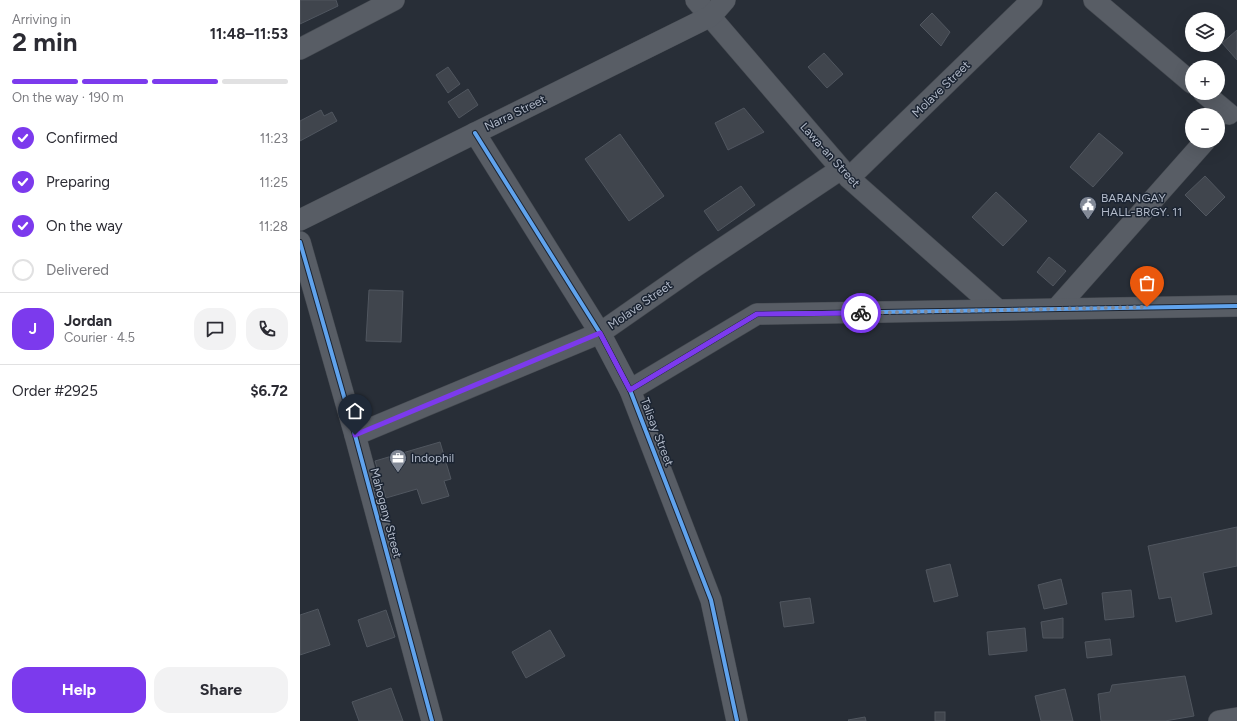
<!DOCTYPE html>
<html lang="en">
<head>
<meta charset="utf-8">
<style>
  body { margin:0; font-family:Figtree,sans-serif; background:#f2f2f3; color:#2b2b33; height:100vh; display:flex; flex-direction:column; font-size:15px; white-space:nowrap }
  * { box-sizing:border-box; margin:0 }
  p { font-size:13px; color:#7c7c81 }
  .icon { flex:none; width:22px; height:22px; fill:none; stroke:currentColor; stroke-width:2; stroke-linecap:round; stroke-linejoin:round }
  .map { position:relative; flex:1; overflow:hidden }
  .drawer { display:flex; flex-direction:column; background:#fff; width:300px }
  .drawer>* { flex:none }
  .fabs { position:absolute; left:885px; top:12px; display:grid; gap:8px }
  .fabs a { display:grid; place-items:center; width:40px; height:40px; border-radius:50%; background:#fff; box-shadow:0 4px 16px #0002; font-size:20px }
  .pin { position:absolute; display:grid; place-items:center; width:34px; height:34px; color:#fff; margin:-41px -17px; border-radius:50% 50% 50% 0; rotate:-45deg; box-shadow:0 0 4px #0007 }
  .pin .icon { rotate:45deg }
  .courier { position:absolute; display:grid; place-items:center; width:40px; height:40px; margin:-20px; border:3px solid #7c3aed; border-radius:50%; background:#fff; color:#222; box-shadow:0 1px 5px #0007 }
  .overview em { font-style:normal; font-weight:700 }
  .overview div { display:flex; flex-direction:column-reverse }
  .overview { display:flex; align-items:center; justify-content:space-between; height:68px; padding:0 12px }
  h1 { font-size:26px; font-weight:700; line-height:30px }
  .bar { display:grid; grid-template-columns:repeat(4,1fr); gap:6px 4px; align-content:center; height:48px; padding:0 12px }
  .bar i { height:5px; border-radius:3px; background:#e1e1e2 }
  .bar .selected { background:#7c3aed }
  .bar p { grid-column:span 4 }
  .line { display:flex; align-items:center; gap:10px; padding:0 12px; border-top:1px solid #e1e1e2 }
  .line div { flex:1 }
  .round { display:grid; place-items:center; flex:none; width:42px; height:42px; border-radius:16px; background:#f2f2f3 }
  ol { padding:0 12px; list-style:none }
  li { display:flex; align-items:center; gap:12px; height:44px }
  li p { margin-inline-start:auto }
  li .icon { padding:4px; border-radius:50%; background:#7c3aed; color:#fff; stroke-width:4 }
  li:last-child { color:#7c7c81 }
  li i { width:22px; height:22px; border:2px solid #e1e1e2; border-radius:50% }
  .action { display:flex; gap:8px; margin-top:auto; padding:8px 12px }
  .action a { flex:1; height:46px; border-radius:16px; background:#7c3aed; color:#fff; font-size:16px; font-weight:700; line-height:46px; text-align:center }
  .action a+a { background:#f2f2f3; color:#2b2b33 }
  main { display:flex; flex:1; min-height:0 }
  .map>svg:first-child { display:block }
  .building { fill:#40454d; stroke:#50565f }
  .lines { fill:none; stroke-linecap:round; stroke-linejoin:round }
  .minor-casing { stroke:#444950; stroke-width:22 }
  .minor { stroke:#585d65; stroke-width:21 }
  .cycleway-casing { stroke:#1b2432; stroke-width:6 }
  .cycleway { stroke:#60a3ed; stroke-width:4 }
  .done { stroke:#828996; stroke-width:4; stroke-dasharray:0 7.2 }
  .route { stroke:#7c3aed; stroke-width:5 }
  .labels { text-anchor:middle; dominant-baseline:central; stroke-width:3; stroke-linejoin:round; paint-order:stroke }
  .street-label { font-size:12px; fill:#b2bac9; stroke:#1b2432 }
  .poi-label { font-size:12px; fill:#b2bac9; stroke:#1b2432; text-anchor:start }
</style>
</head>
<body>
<main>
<section class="drawer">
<div class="overview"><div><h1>2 min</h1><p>Arriving in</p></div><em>11:48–11:53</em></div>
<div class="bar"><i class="selected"></i><i class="selected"></i><i class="selected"></i><i></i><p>On the way · 190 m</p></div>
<ol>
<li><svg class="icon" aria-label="check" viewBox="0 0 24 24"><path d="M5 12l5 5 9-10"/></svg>Confirmed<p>11:23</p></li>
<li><svg class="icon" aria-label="check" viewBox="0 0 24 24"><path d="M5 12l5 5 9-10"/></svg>Preparing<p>11:25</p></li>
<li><svg class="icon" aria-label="check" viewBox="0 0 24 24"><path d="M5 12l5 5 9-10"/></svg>On the way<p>11:28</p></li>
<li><i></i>Delivered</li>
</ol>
<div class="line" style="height:72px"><b class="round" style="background:#7c3aed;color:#fff">J</b><div><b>Jordan</b><p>Courier · 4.5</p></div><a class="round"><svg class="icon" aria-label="chat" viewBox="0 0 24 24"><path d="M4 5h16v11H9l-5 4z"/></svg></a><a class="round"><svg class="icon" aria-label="phone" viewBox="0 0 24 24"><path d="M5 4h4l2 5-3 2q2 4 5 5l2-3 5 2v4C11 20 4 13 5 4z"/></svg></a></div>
<div class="line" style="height:52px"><div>Order #2925</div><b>$6.72</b></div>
<div class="action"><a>Help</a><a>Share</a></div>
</section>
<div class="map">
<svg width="937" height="721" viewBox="0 0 937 721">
  <rect width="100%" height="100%" fill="#282e37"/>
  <g class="building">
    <polygon points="0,0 36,0 38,6 0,24"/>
    <polygon points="632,13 650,32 641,46 620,25"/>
    <polygon points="937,30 937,60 922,43"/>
    <polygon points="524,53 543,74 527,88 508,67"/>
    <polygon points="148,67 160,84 148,93 136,75"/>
    <polygon points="168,89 178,105 159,118 148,102"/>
    <polygon points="444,108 464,132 428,150 415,123"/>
    <polygon points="21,110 24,116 32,112 37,121 0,141 0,121"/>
    <polygon points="799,133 823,153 793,187 770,167"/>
    <polygon points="320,134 364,196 329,221 285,159"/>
    <polygon points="905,176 925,197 906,216 885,195"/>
    <polygon points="441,186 455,205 418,231 404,211"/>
    <polygon points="696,192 727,221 703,246 672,217"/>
    <polygon points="749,257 766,271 753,286 737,272"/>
    <polygon points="69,290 103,291 101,342 66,341"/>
    <polygon points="140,442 151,479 144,481 149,496 122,504 117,489 86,498 75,461"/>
    <polygon points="937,527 937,566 903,573 912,614 876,622 871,597 859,599 848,546"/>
    <polygon points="650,564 658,596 634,602 626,570"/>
    <polygon points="761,579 767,604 744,609 738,585"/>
    <polygon points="831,590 834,617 805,620 802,593"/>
    <polygon points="510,598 514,623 484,627 480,602"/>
    <polygon points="18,609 30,645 0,655 0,615"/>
    <polygon points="86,610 95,637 67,647 58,620"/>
    <polygon points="763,618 763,638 743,638 741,622"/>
    <polygon points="725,628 727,651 689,655 687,632"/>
    <polygon points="250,630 265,656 226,678 212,652"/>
    <polygon points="810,639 812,655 787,658 785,642"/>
    <polygon points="885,676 894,716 865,721 801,721 798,694 810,692 812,685"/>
    <polygon points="91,688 103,721 59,721 52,702"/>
    <polygon points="765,689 773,721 741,721 735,696"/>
    <rect x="635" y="712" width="10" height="9"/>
    <polygon points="565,717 566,721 549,721 548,720"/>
  </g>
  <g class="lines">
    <defs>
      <g id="minor">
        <polyline points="396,0 549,178 698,310"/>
        <polyline points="794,0 892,83"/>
        <polyline points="0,49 94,0"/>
        <polyline points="904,93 929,114"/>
        <polyline points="175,133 300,333 330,390 411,600 437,721"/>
        <polyline points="549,178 732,0"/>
        <polyline points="0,220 411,16 425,0"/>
        <polyline points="0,242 55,435 132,721"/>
        <polyline points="757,308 905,141"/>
        <polyline points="330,390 457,314 937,306"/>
        <polyline points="55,435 300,333 396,266 541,169"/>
        <polyline points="919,721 937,718"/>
      </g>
    </defs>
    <use href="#minor" class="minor-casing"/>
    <use href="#minor" class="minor"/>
    <defs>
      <g id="cycleway">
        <polyline points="175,133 300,333 330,390 411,600 437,721"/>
        <polyline points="0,242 55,435 132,721"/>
        <polyline points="330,390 457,314 937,306"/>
      </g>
    </defs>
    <use href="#cycleway" class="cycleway-casing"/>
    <use href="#cycleway" class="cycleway"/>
  </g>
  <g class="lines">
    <polyline class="done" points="561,313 847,307"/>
    <polyline class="route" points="55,435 300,333 330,390 457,314 561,313"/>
  </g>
  <defs>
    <symbol id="civic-pin" viewBox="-11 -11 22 30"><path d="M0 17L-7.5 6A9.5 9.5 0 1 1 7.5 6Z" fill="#828996" stroke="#1b2432"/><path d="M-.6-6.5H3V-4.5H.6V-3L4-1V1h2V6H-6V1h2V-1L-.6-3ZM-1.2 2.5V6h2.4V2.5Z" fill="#fff"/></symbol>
    <symbol id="office-pin" viewBox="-11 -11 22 30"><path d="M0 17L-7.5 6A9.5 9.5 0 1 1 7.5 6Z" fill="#828996" stroke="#1b2432"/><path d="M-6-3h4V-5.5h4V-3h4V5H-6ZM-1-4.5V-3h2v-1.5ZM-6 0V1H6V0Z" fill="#fff"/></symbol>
  </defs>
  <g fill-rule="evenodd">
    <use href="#civic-pin" x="778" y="195" width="20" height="27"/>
    <use href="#office-pin" x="88" y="448" width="20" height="27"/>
  </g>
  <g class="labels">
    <g class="street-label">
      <text transform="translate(641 89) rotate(-44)">Molave Street</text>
      <text transform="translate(215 113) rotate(-26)">Narra Street</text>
      <text transform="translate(530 155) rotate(48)">Lawa-an Street</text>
      <text transform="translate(340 305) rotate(-35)">Molave Street</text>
      <text transform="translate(357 432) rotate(69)">Talisay Street</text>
      <text transform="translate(86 513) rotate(75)">Mahogany Street</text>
    </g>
    <g class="poi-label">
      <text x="801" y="198">BARANGAY<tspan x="801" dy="14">HALL-BRGY. 11</tspan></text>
      <text x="111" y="458">Indophil</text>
    </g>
  </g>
</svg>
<div class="fabs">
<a><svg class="icon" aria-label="layers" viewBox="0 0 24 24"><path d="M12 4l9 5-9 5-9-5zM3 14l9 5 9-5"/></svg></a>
<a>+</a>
<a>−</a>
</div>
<div class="pin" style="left:847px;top:307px;background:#ea580c"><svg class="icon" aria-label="bag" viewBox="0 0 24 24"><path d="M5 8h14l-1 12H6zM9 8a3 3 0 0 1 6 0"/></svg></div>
<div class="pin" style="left:55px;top:435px;background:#1f2937"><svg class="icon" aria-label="home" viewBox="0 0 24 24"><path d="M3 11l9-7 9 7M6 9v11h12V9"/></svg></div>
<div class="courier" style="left:561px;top:313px"><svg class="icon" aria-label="bike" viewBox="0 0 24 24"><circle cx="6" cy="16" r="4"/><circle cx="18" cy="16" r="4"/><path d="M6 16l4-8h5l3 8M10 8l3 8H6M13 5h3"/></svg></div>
</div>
</main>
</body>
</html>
